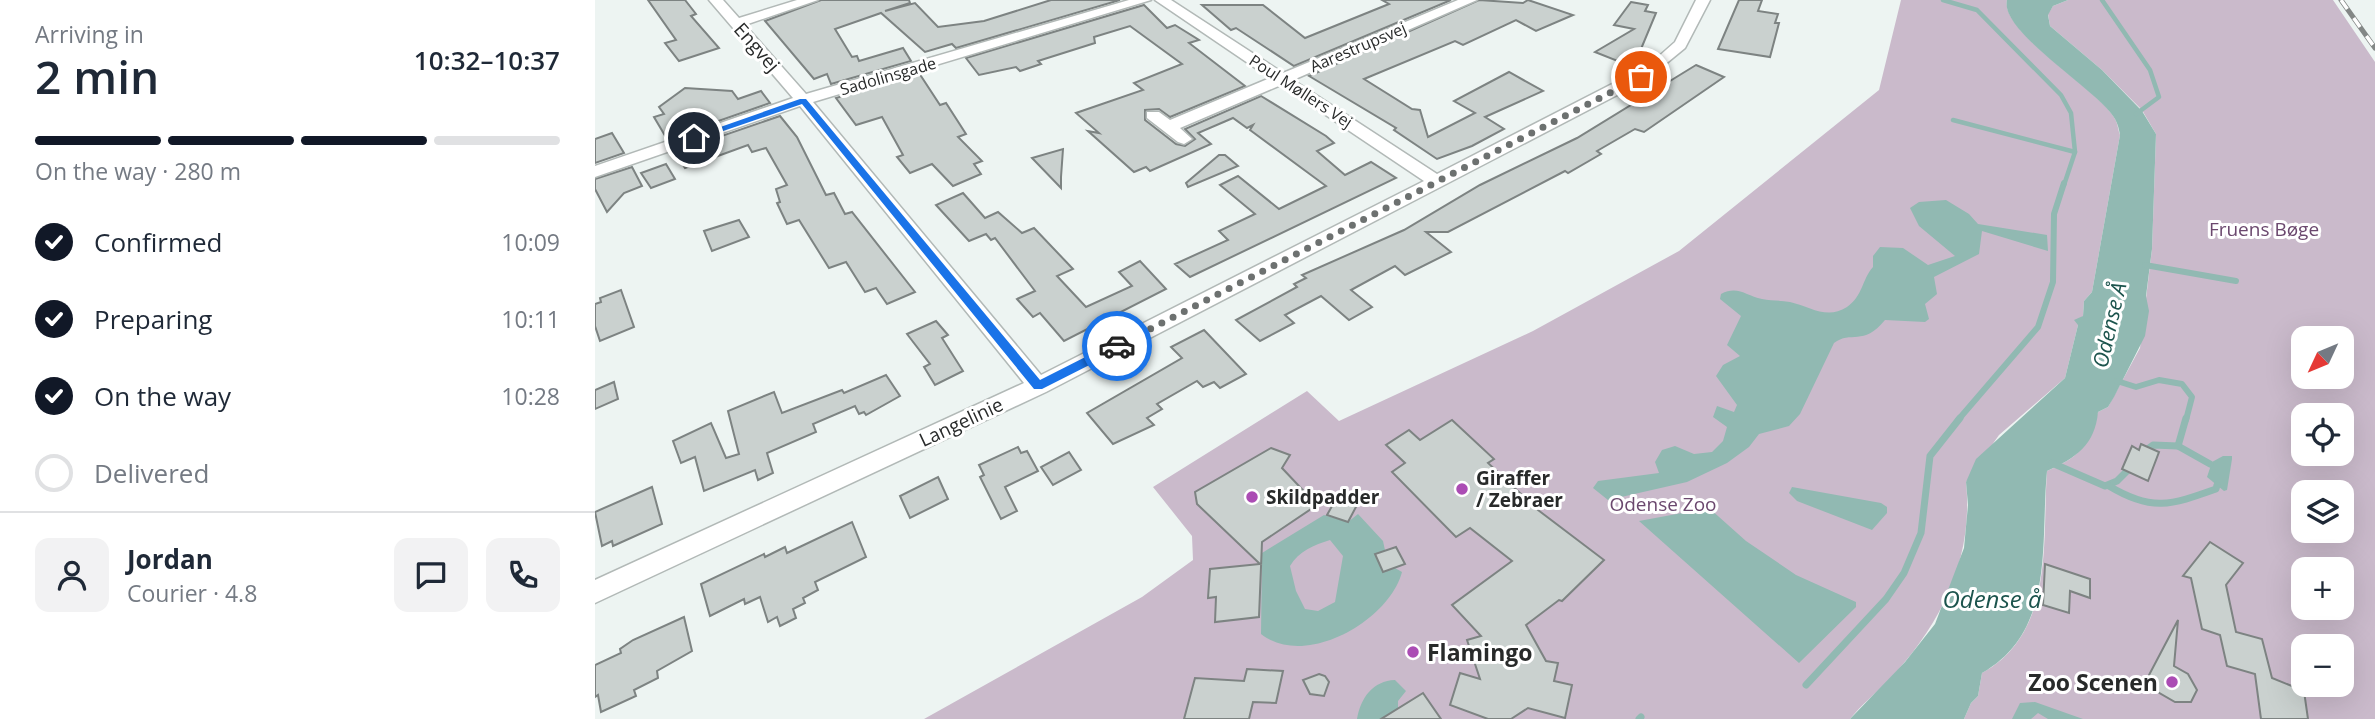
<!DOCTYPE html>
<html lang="en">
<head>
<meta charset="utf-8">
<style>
  body { margin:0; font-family:"Open Sans",sans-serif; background:#f2f2f3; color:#1f2937; height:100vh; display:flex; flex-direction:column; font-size:26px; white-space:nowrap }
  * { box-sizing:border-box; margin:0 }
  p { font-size:23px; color:#747a83 }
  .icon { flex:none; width:38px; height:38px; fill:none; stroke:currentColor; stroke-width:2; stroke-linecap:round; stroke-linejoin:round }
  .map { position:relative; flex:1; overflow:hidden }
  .sheet { display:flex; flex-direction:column; background:#fff; width:595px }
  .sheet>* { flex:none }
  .needle { width:46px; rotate:226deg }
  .fabs { position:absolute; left:1696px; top:326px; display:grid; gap:14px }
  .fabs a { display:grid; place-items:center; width:63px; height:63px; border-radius:14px; background:#fff; box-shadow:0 7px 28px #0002; font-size:35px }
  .pin { position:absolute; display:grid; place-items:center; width:60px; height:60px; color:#fff; margin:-30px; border:4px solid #fff; border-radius:50%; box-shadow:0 2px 7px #0007 }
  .courier { position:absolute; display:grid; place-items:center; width:70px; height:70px; margin:-35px; border:5px solid #1a73e8; border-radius:50%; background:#fff; color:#222; box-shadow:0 2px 9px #0007 }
  .overview em { font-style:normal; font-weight:600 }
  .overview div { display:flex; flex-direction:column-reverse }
  .overview { display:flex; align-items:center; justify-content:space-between; height:119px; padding:0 35px }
  h1 { font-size:46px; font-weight:600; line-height:52px }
  .bar { display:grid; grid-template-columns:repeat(4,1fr); gap:10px 7px; align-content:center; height:84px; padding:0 35px }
  .bar i { height:9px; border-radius:5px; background:#e0e1e3 }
  .bar .active { background:#111827 }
  .bar p { grid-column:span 4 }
  .line { display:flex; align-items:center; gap:18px; padding:0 35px; border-top:2px solid #e0e1e3 }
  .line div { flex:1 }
  .round { display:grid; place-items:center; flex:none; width:74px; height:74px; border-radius:14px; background:#f2f2f3 }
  ol { padding:0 35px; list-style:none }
  li { display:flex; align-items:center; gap:21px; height:77px }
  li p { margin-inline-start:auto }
  li .icon { padding:7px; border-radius:50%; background:#111827; color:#fff; stroke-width:4 }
  li:last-child { color:#747a83 }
  li i { width:38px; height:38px; border:4px solid #e0e1e3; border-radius:50% }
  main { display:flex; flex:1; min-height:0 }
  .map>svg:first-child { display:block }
  .green { fill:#cabacb; fill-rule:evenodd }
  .water { fill:#91b9b2; fill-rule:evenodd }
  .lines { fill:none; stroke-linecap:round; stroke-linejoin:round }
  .stream-far2 { stroke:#91b9b2; stroke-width:4.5 }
  .stream-far1 { stroke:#91b9b2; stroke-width:6 }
  .stream { stroke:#91b9b2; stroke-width:7 }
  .building { fill:#cad1cf; stroke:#7d8382; stroke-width:2 }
  .street-casing { stroke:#b2b9b7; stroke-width:3 }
  .street { fill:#fff; fill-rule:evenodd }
  .rail-casing { stroke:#838786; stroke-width:5 }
  .rail { stroke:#fff; stroke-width:3.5; stroke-dasharray:11; stroke-linecap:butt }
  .route { fill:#1a73e8 }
  .done { stroke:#6d7170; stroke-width:7; stroke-dasharray:0 12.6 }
  .poi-dot { fill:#ab4cb4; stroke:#fff; stroke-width:2.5 }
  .labels { text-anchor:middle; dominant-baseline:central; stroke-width:6; stroke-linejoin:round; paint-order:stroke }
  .far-street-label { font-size:16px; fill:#282a2a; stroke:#fff }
  .street-label { font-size:19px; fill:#282a2a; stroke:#fff }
  .park-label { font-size:19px; fill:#6b486e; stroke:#fff }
  .poi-label { font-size:19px; font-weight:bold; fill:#282a2a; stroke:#fff; text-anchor:start }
  .water-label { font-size:21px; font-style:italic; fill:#1c544d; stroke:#fff }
  .near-poi-label { font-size:23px; font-weight:bold; fill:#282a2a; stroke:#fff; text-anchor:start }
  .near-water-label { font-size:24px; font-style:italic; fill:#1c544d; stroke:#fff }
</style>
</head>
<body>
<main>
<section class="sheet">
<div class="overview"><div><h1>2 min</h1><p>Arriving in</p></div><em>10:32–10:37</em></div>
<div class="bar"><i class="active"></i><i class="active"></i><i class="active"></i><i></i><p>On the way · 280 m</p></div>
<ol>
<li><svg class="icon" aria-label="check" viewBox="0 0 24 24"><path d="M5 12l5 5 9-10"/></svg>Confirmed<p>10:09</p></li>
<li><svg class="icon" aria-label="check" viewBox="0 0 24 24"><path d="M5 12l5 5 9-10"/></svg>Preparing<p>10:11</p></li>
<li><svg class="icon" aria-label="check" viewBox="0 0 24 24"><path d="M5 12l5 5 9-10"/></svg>On the way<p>10:28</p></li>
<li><i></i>Delivered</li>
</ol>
<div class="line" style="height:126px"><a class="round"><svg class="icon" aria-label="person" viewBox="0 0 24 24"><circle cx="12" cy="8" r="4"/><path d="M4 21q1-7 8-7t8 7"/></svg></a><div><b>Jordan</b><p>Courier · 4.8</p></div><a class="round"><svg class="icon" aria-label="chat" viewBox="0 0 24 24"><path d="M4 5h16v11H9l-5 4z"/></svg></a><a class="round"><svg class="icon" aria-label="phone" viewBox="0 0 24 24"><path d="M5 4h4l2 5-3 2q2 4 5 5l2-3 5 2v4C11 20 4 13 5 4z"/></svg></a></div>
</section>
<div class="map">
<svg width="1780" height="719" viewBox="0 0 1780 719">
  <rect width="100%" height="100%" fill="#edf4f2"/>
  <g class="green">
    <path d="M1306,0h106c-7,32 93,90 108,119 3,5 3,11 5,16l-28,157 -8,9 -1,15 -5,9 -13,53 -66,57 -33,47c8,78 -26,144 -78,199 -13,13 -27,24 -38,38h-926l218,-122 51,-37 -1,-24 -39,-49 154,-96 32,30 194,-90 146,-80 200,-161z"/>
    <path d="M1473,0h265l42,62v657h-411l7,-16 7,-7 4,-23c73,-40 60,-131 65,-202 38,-17 37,-23 51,-59l10,-5 32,-59 12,-99 4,-115 -14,-24 -40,-40 -52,-44 -2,-12 5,-8zM1708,338h38v38h-38zM1708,415h38v38h-38zM1708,492h38v38h-38zM1708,569h38v38h-38zM1708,646h38v38h-38z"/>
  </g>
  <g class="water">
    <path d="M1412,0h61l-15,6 -5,9 2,11 52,44 40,41 14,23 -4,115 -6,47 3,15 -4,25 -31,61 -6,10 -10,5c-3,33 -22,46 -51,59 -7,72 9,160 -65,202l-4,23 -7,7 -7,16h-114l55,-57 30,-38 29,-76 4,-43 -2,-23 10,-23 89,-81 13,-53 -4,-5 9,-4 1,-15 8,-9 28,-157c-1,-5 -2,-11 -5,-16 -15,-28 -116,-87 -108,-119z"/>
    <path d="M1351,200l23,14 9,10 69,11 1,16 -66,-20 -3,23 -45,23 3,17 -12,10 4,15 -4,3 -40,-2c-22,27 -34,10 -51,23l-34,71 -11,12 -30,8 -10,13 -22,16 -40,19 -79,18 -15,-12 5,-7 61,-8 -4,-11 7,-12 13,-4 19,8 18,-2 11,-11 4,-14 -14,-10 4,-11 17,6 3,-7 -21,-29 7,-11 17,-9 -13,-11 14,-29 -21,-17 1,-5c17,-9 25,2 41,5 9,2 18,1 28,3 21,5 37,18 57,5 16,-11 15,-28 26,-40v-11l7,-9 23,1 25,17 27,-9 -36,-30 -9,-18 9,-6z"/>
    <polygon points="1628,456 1637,456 1637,459 1632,490 1629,491 1612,477 1617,462"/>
    <polygon points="1197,487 1286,503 1292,507 1292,513 1277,530 1202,501 1194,493"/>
    <polygon points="1114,508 1151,541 1201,575 1261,602 1261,607 1204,663 1044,521"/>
    <path d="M763,514l25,27 5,23 14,8c-13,49 -97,97 -141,62l1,-81 62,-38 24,7zM735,540l13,16 -8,46 -17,9 -13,-2 -9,-18 -6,-25c9,-15 24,-21 40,-26z"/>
    <path d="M800,680l11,11 -8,10v8l-18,10h-23c4,-22 16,-38 38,-39z"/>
    <polygon points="1440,702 1488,719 1453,719 1443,713 1436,719 1417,719 1425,703"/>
  </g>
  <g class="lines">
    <g class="stream-far2">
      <polyline points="1348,0 1382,10 1466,95 1476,113 1480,152 1469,185"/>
      <polyline points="1507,0 1555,70 1564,97 1541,114"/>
      <polyline points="1358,120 1480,152"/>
    </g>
    <g class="stream-far1">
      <polyline points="1550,265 1641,281"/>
      <polyline points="1522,381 1541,387 1564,380 1587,384 1597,397 1591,420"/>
      <polyline points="1363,420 1443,327 1458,282 1459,214 1469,183"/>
    </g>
    <g class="stream">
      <polyline points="1583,446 1615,464"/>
      <polyline points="1550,451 1558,445 1583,446 1591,418"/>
      <polyline points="1457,463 1510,486 1522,481 1536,467"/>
      <path d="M1514,486c43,26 62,19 107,3l1,-4"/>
      <polyline points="1211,685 1291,599 1309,573 1326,533 1335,456 1365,418"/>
      <polyline points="1044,719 1046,717"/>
    </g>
  </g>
  <g class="building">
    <polygon points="53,0 90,0 101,14 96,16 124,48 84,61 70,43 81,40"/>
    <polygon points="226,0 314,0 315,3 290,11 320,3 343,27 389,21 456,0 525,0 361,48 357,44 330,52 286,13 240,29 257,57 262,56 264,61 308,48 316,61 236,84 232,74 219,79 170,21"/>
    <polygon points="787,0 856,0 699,66 641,28 636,30 607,5 668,5 710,38 794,4"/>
    <polygon points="884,0 928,3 933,0 978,15 941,31 921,20 868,45 860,41 769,79 817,109 825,110 833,137 880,113 859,101 914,72 948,91 890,117 909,129 877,146 842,159 799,130 801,128 714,76"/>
    <polygon points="1144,0 1167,0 1163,11 1183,14 1180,23 1184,23 1175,57 1123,49"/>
    <polygon points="1036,2 1053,5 1050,11 1061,13 1046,49 1025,62 1000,52 1039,29 1019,25"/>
    <polygon points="549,5 572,28 580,25 604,40 594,43 650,86 575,117 564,109 550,110 550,120 581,144 590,146 600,139 590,129 666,96 731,136 739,143 722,151 750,175 776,162 801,178 595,277 580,264 633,240 624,231 660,214 625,185 643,176 684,209 731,186 655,130 658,125 652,128 638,118 603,133 616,144 555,171 551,167 539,172 493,131 504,133 481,113 548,90 539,83 587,64 535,26 499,37 500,43 443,61 446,64 425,71 421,67 384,75 371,58"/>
    <polygon points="1101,65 1129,77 1049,132 1040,129 1002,151 1006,154 973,173 970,171 853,232 831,232 856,252 810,275 800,266 756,290 777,307 754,320 726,296 690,315 699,323 665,341 641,320 702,287 699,284 711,278 707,275 809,230 885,185 982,138"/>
    <polygon points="324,73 345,105 351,103 371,134 363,137 387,161 379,164 386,174 358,186 337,164 315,173 302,157 308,155 287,117 261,125 241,98"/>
    <polygon points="90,88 137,91 143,99 166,91 175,103 72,139 59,117 69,114 64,107"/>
    <polygon points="185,116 202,137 231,195 239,193 250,214 257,212 320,292 292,304 281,288 270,292 251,262 234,268 204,220 192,224 182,203 185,202 181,189 192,185 171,148 157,152 153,145 90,168 80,152"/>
    <polygon points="17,133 29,153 0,163 0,139"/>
    <polygon points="468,149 466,177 466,188 437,158"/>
    <polygon points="624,155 630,155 643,166 593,187 591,183"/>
    <polygon points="71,164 80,179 56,188 46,173"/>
    <polygon points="37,167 47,186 29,193 12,212 0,189 0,179"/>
    <polygon points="368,193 390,218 403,212 427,233 439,228 478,269 462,276 491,307 537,286 524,272 545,261 571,289 469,341 445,313 438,317 422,299 440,291 400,238 396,240 391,234 374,241 341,205"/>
    <polygon points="144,220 154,237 117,251 109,231"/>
    <polygon points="26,290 39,327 5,341 0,326 0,304 6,302 5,298"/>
    <polygon points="341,321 353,335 347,338 368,371 340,385 329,367 335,364 312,334"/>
    <polygon points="609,330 651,374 625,388 619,382 608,387 602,381 562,404 567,409 552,418 559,425 518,444 492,413 587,358 576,347"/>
    <polygon points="291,375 305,396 271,415 269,412 264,414 260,406 218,424 221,432 172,453 178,473 163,480 160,470 109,491 100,457 86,463 78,441 116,423 131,458 144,454 133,411 179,392 187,413 247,390 249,393"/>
    <polygon points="19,382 23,399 0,409 0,390"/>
    <polygon points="857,420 899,459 893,463 943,510 1009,560 967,601 964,600 931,625 951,661 963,663 959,681 977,685 970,718 933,708 916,719 893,719 855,705 865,673 885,679 872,640 886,636 857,605 917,561 875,528 861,537 797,472 810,463 791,445 814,430 825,440"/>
    <polygon points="1546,444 1564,452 1553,481 1527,469 1537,446 1544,450"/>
    <polygon points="423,447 426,453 432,451 443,471 410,487 422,511 406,519 385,477 389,475 384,465"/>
    <polygon points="676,448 695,455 687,468 722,505 667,542 664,617 620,622 621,597 613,598 615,569 665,564 602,504 600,492"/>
    <polygon points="474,452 486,470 458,485 446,467"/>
    <polygon points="343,477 353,499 315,518 305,496"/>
    <polygon points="57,487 67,524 18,546 17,541 7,546 0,512"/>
    <polygon points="741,499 762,505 753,522 732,515"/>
    <polygon points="257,522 271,557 220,582 223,590 208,598 210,603 198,609 201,618 185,626 182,617 173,622 165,597 150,604 149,599 115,616 106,584 169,554 170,557 190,547 192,553"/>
    <polygon points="1615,542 1648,563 1631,585 1641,632 1667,639 1677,678 1709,691 1713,719 1666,719 1660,674 1632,666 1625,635 1607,629 1596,578 1588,576"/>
    <polygon points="801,547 810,564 788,572 780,554"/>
    <polygon points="1450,564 1495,579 1495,598 1475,591 1474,613 1448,605"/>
    <polygon points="89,617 97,651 62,671 63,678 39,690 41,696 6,712 3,695 0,697 0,665 26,653 25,649 38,640"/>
    <polygon points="1583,620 1579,666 1593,674 1602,690 1596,702 1580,702 1561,691 1554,675"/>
    <polygon points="652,669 688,671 681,703 658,702 654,719 589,719 600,678 649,681"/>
    <polygon points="724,674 730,676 734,682 729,696 715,694 708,680"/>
    <polygon points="828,693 846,719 786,719"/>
  </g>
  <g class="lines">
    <defs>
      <polygon id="street" points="114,0 128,0 144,18 202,0 223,0 150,25 211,94 534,0 556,0 218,102 446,375 829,181 686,85 585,128 597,139 589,144 583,142 552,118 552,112 564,112 575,120 675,78 560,0 576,0 688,73 863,0 882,0 698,80 842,174 1054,65 1080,42 1101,0 1115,0 1090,48 1051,80 451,392 0,603 0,580 429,383 205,106 0,177 0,166 198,98"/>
    </defs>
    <use href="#street" class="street-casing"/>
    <use href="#street" class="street"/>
    <defs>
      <polyline id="rail" points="1746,0 1780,48"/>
    </defs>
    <use href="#rail" class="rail-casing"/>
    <use href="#rail" class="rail"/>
  </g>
  <polygon class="route" points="205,99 211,99 445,380 518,343 526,343 526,349 447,389 439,389 207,104 102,140 94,138"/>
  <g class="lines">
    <polyline class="done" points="522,346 1046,77"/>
  </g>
  <g class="poi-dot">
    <circle cx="867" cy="489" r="7"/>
    <circle cx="657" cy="497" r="7"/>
    <circle cx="818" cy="652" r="7"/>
    <circle cx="1577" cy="682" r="7"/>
  </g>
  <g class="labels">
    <g class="far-street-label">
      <text transform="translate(763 47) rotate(-23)">Aarestrupsvej</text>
      <text transform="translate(293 76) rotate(-16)">Sadolinsgade</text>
      <text transform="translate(706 91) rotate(33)">Poul Møllers Vej</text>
    </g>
    <g class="street-label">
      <text transform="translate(162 47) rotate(49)">Engvej</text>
      <text transform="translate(366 422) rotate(-25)">Langelinie</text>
    </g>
    <g class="park-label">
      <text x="1669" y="229">Fruens Bøge</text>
      <text x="1068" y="504">Odense Zoo</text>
    </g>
    <g class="poi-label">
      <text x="881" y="478">Giraffer<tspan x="881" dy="22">/ Zebraer</tspan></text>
      <text x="671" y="497">Skildpadder</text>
    </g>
    <g class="water-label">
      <text transform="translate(1514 325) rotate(-77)">Odense Å</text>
    </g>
    <g class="near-poi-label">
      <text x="832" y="652">Flamingo</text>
      <text x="1563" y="682" text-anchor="end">Zoo Scenen</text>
    </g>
    <g class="near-water-label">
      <text x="1397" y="598">Odense å</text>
    </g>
  </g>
</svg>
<div class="fabs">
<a><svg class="needle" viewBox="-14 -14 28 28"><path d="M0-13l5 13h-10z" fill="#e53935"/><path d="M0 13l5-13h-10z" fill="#747a83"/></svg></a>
<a><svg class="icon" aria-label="locate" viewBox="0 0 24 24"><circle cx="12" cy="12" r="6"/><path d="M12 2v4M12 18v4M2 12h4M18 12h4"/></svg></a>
<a><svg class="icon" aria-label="layers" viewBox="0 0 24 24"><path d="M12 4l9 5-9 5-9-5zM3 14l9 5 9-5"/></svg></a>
<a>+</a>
<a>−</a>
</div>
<div class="pin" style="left:1046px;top:77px;background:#ea580c"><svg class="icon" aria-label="bag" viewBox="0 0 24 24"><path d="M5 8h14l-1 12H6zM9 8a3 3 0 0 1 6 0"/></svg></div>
<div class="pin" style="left:99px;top:138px;background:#1f2937"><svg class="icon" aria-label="home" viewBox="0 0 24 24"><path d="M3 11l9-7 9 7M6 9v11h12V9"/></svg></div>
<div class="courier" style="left:522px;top:346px"><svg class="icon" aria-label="car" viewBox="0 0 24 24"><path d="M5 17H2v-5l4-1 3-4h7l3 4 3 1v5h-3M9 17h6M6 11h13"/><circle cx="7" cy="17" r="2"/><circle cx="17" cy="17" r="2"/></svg></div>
</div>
</main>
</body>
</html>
